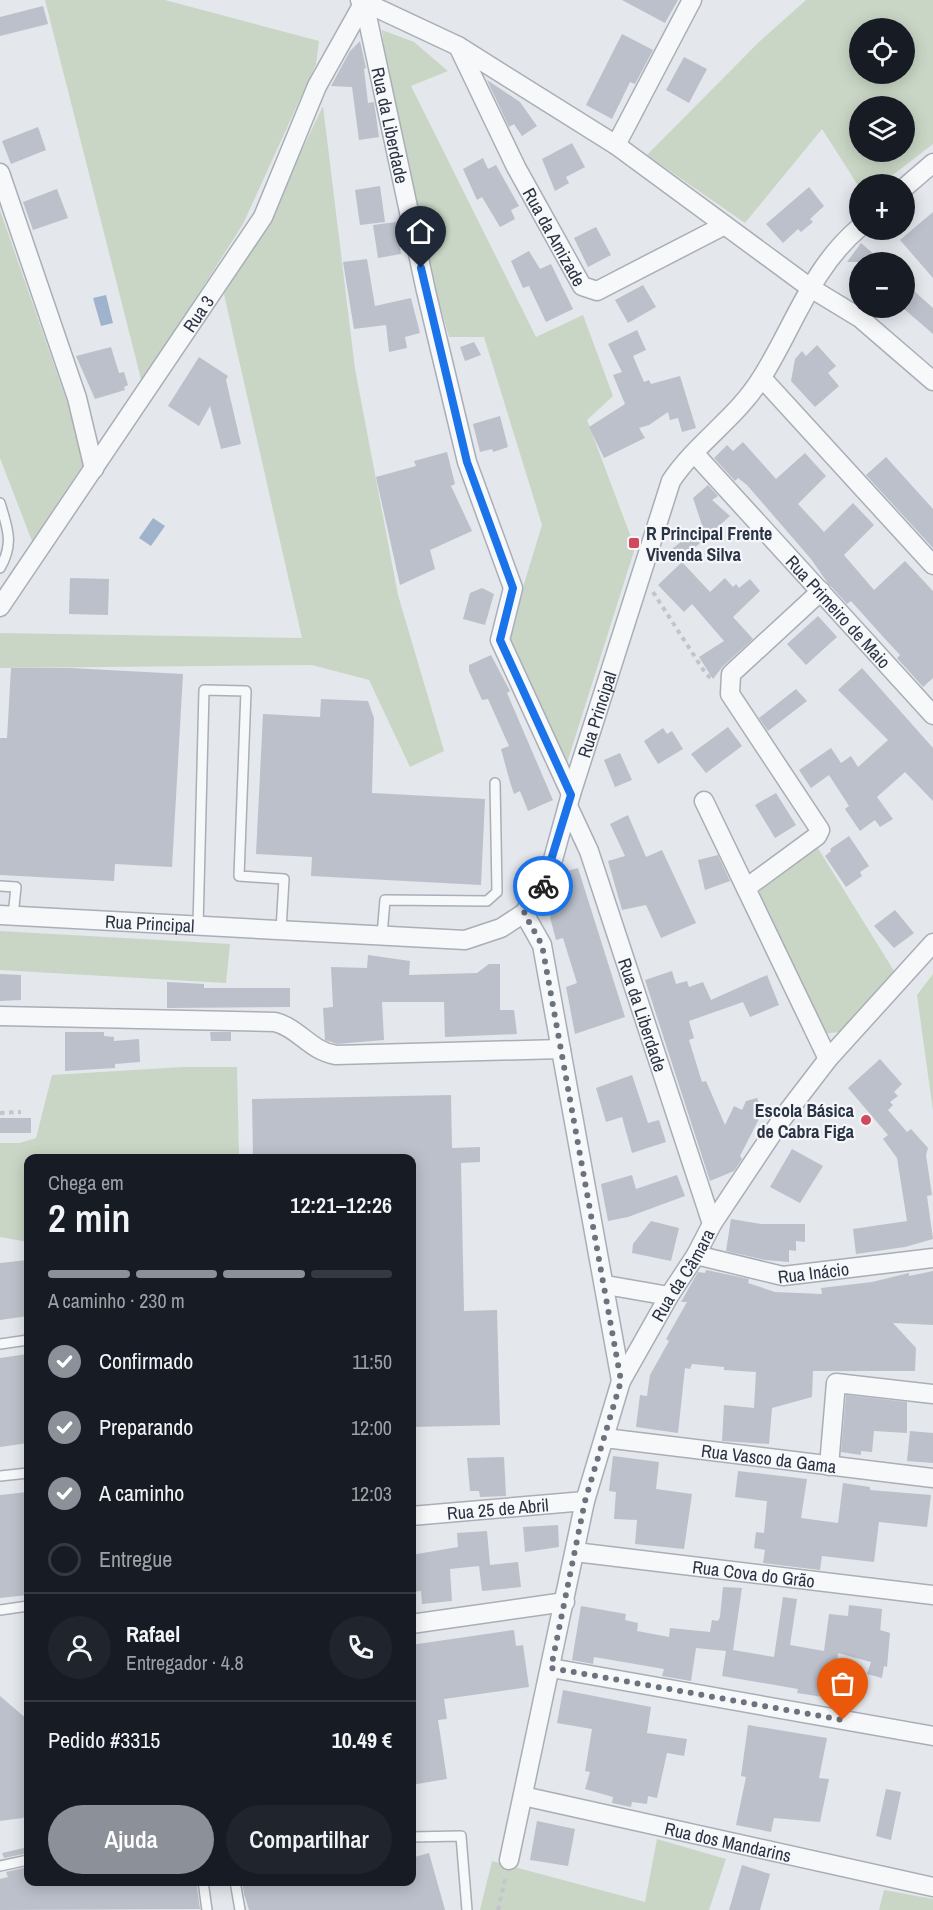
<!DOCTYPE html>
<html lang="pt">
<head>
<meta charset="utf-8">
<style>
  body { margin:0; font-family:"Archivo Narrow",sans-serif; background:#20242c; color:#f1f3f6; height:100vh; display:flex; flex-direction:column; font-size:22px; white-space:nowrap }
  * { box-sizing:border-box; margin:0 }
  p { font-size:20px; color:#9ea1a6 }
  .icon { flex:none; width:33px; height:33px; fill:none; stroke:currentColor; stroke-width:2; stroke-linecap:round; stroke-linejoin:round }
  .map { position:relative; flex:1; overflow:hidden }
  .drawer { position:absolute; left:24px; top:1154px; width:392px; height:732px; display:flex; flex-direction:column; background:#171b24; border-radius:12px; box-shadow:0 3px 15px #0003 }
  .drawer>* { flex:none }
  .tools { position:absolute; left:849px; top:18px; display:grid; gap:12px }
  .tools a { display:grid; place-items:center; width:66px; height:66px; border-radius:50%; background:#171b24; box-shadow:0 3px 15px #0003; font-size:30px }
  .pin { position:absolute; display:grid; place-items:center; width:51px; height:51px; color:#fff; margin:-62px -26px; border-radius:50% 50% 50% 0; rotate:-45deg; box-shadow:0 0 6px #0007 }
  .pin .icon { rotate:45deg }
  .courier { position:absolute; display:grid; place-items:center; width:60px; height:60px; margin:-30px; border:4px solid #1a73e8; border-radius:50%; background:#fff; color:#222; box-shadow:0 2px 8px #0007 }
  .overview em { font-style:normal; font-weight:600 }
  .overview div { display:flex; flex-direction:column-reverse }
  .overview { display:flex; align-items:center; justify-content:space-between; height:102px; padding:0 24px }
  h1 { font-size:39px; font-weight:600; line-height:45px }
  .bar { display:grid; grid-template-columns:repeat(4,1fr); gap:9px 6px; align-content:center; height:72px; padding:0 24px }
  .bar i { height:8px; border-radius:4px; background:#363941 }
  .bar .active { background:#8c9099 }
  .bar p { grid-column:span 4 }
  .line { display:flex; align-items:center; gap:15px; padding:0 24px; border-top:2px solid #363941 }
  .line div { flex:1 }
  .round { display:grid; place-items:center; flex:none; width:63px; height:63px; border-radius:32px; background:#20242c }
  ol { padding:0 24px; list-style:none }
  li { display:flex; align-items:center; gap:18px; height:66px }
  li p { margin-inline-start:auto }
  li .icon { padding:6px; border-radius:50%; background:#8c9099; color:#fff; stroke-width:4 }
  li:last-child { color:#9ea1a6 }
  li i { width:33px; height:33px; border:3px solid #363941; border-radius:50% }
  .button { display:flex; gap:12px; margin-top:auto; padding:12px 24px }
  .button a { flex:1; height:69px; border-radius:36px; background:#8c9099; color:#fff; font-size:24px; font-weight:600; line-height:69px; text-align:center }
  .button a+a { background:#20242c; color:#f1f3f6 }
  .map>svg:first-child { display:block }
  .green { fill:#c9d6c5; fill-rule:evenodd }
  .water { fill:#9fb4cc }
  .building { fill:#bbc0ca }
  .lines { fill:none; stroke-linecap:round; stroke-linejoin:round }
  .service-casing { stroke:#a9aeb7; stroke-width:12 }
  .minor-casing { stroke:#a9aeb7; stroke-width:21 }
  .path { stroke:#c2c5cb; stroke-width:4; stroke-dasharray:4.5 4.5; stroke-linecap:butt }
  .service { stroke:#f7f8fa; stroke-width:9 }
  .minor { stroke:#f7f8fa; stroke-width:18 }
  .done { stroke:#6c737f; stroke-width:6; stroke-dasharray:0 10.8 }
  .route { stroke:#1a73e8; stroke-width:8 }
  .poi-dot { fill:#d1495b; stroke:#f4f6f9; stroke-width:2 }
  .labels { text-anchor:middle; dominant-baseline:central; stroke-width:4.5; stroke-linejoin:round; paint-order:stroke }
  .street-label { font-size:18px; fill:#2b3445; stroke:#f4f6f9 }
  .poi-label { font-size:18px; font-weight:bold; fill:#2b3445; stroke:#f4f6f9; text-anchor:start }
</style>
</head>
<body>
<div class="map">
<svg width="933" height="1910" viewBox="0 0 933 1910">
  <rect width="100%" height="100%" fill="#e4e7ec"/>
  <g class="green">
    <polygon points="45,0 165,0 319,41 316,64 243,224 142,383"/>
    <path d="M806,0h127v144l-52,40h-21l-1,3 -37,-58 -77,94 -98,-68 112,-113zM904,28v46h-44v-46zM904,106v46h-44v-46z"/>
    <polygon points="382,30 414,42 448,71 411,86 536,337 583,315 613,396 587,420 635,548 567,763 508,636 542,525 484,337 449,337 394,142"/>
    <polygon points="323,106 355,369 398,595 444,751 410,767 369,680 312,665 0,668 0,633 302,638 224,294 268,221"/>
    <polygon points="0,210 82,445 83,465 32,541 0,458"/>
    <polygon points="816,845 894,971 839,1032 822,1034 760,901 760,887"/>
    <polygon points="0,931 230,944 226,983 0,970"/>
    <polygon points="933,974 933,1111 917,995"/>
    <polygon points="182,1067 237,1067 239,1158 28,1158 28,1242 0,1237 0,1143 20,1143 36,1138 52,1075"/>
    <polygon points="657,1839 726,1859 709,1910 480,1910 492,1861 645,1902"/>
    <polygon points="884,1890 933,1899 933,1910 879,1910"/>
  </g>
  <g class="water">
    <polygon points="106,295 113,323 101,326 93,298"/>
    <polygon points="153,518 165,526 151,546 139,538"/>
  </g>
  <g class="building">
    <polygon points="622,0 678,0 665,23"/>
    <polygon points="43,6 48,24 0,36 0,17"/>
    <polygon points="622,34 653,50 635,84 630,82 612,119 586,105"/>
    <polygon points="360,41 366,68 364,69 368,103 374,102 379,137 359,140 352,87 331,86 350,51"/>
    <polygon points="684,57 707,69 689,103 666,90"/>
    <polygon points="487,80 520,102 537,126 522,136 514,124 509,127"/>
    <polygon points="38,127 46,150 11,164 2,141"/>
    <polygon points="572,143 585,167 566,177 569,183 555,191 542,159"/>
    <polygon points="483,158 488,169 496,165 519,206 511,210 515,219 500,227 482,197 477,200 463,169"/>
    <polygon points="380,186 385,222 360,225 355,190"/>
    <polygon points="809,187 824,206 810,219 813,222 801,232 798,229 783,243 766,224"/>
    <polygon points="57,189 68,218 33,230 23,202"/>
    <polygon points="933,212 933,278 900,240"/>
    <polygon points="396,222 401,254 378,258 373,225"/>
    <polygon points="596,227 611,255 588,267 574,238"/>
    <polygon points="861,243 883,262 847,262"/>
    <polygon points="529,251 540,269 551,264 573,309 546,322 529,286 523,288 511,261"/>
    <polygon points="367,259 375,306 411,298 420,333 405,337 407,348 389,352 386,325 354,329 343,262"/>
    <polygon points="904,282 933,308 933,334 903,308 907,308 904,305"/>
    <polygon points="643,285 656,307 628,323 615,300"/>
    <polygon points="637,330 646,350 633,356 644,382 649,380 651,384 680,376 696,428 682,432 678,418 670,420 668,412 649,425 639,428 645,438 604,458 589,427 625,404 613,375 622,372 608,344"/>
    <polygon points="474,342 481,355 465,361 460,347"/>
    <polygon points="817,345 836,366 828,373 839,386 815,407 791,381 795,359 802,351 806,356"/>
    <polygon points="111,347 119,373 124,372 128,385 124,387 125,390 95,399 76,356"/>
    <polygon points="199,357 228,376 226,380 241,444 221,449 210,406 199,426 168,406"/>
    <polygon points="500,416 508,447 493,452 492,449 480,452 473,424"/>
    <polygon points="743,442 776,479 805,453 815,464 826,476 798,504 824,532 853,503 874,525 844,555 874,590 905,561 933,591 933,678 923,687 897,658 900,655 886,640 851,601 847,604 827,582 811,559 747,485 738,478 735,481 714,458 727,445 733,451"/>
    <polygon points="447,452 455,484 451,486 472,531 430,550 435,569 400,585 376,477 416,466 414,461"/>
    <polygon points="886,457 933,509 933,548 866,475"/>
    <polygon points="708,485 718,496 712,500 730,516 681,560 672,549 702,525 693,498"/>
    <polygon points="682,562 710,592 725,578 733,587 736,584 739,588 750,579 760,591 733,617 753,639 723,666 713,679 699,657 724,641 692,604 684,612 658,585"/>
    <polygon points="70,578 109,579 108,615 69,614"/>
    <polygon points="482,588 494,594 485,625 463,619 470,593"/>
    <polygon points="818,616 837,637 806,665 787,644"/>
    <polygon points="491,655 510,691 507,693 553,800 528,811 520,791 514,794 510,782 501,749 509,746 488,699 482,700 469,671 469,665"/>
    <polygon points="11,668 70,668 183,674 172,867 115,864 114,881 0,875 0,738 7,738"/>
    <polygon points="862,668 933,748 933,801 905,772 877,797 893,819 880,827 875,820 860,831 845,809 849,806 829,775 811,788 799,770 831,748 841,763 851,756 858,767 888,740 838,690"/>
    <polygon points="796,689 807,701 768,731 759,718"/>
    <polygon points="321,699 368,701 374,718 372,793 485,799 481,885 311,876 312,857 256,854 263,714 320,717"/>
    <polygon points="728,727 742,746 706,773 691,754"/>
    <polygon points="663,728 667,734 672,731 683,749 658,764 644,741"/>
    <polygon points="620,753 632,780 615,787 604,760"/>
    <polygon points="776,793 796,825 775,838 755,805"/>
    <polygon points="628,815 646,857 662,850 696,923 661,938 646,905 622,910 608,861 625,856 610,824"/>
    <polygon points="849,836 869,866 860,872 862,876 846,887 825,856 831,851 830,849"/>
    <polygon points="718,855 730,881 705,890 698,860"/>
    <polygon points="578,868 625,1017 575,1034 566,987 577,983 563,938 556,940 550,917 567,871"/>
    <polygon points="895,910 914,933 894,948 874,926"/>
    <polygon points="368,955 410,961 409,975 477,973 489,964 500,964 500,1010 514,1010 517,1034 445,1037 444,1002 382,1002 384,1040 337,1044 325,1040 323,1008 333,1007 331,967 367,968"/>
    <polygon points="672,971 676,984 687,981 689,987 703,982 711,1000 767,975 779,1005 750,1017 743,1002 689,1021 694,1038 689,1040 702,1082 706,1081 725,1125 734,1106 742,1110 746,1101 757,1098 763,1111 740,1156 742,1159 734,1171 710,1181 645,980"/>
    <polygon points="0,974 21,975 21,1000 0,1001"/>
    <polygon points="167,982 204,984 204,988 290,988 290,1007 167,1008"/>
    <polygon points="65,1032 104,1032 104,1036 114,1037 114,1041 139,1039 140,1062 115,1064 115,1068 65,1071"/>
    <polygon points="210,1032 231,1032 231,1041 211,1041"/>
    <polygon points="880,1059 902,1084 894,1092 898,1096 890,1102 893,1105 888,1110 907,1132 911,1129 928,1148 926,1155 932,1195 927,1196 933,1239 905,1247 856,1254 853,1229 907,1221 897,1158 883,1139 888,1135 848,1088"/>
    <polygon points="632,1075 648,1123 659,1120 666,1142 632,1153 622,1117 606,1122 596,1088"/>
    <polygon points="451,1095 452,1148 480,1147 480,1162 461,1163 464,1311 497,1310 500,1425 411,1427 411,1158 253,1158 252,1099"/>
    <rect x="0" y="1118" width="31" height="15"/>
    <polygon points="792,1149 823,1166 800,1203 770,1187"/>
    <polygon points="632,1175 636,1189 677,1175 685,1196 628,1217 608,1221 601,1184"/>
    <polygon points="731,1219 761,1224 805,1224 805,1242 796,1241 796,1251 789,1250 789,1262 765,1260 726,1251"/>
    <polygon points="651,1221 679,1228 671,1261 632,1253 633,1244"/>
    <polygon points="28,1260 28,1316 0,1320 0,1263"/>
    <polygon points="706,1270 749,1279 748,1283 775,1292 822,1294 821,1288 872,1282 909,1273 909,1276 933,1271 933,1325 893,1323 916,1348 915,1371 813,1371 812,1397 772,1408 769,1444 722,1441 724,1405 754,1408 756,1372 724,1370 724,1367 692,1364 690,1369 685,1368 678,1433 636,1427 640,1395 647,1396 650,1375 669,1341 666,1339 687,1302 681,1302 698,1272 705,1273"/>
    <polygon points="28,1354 28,1443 0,1447 0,1358"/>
    <polygon points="846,1395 907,1402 907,1433 874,1431 872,1452 861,1451 861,1455 841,1452"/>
    <polygon points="910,1431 933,1433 933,1463 907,1461"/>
    <polygon points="613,1456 659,1462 656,1489 692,1494 684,1549 635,1544 637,1520 614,1519 616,1492 609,1491"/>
    <polygon points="504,1457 506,1496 480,1497 479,1491 470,1491 467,1458"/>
    <polygon points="738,1471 807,1479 801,1518 838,1523 843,1483 870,1487 870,1490 931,1495 927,1527 879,1522 874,1562 822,1556 820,1570 763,1563 765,1550 754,1548 756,1532 764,1533 767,1501 735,1497"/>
    <polygon points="28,1492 28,1595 0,1598 0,1495"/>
    <polygon points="558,1525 559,1547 525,1552 523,1527"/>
    <polygon points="487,1531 490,1565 518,1562 521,1587 482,1591 479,1566 450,1569 452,1601 422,1604 421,1591 411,1592 411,1555 458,1547 457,1533"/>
    <polygon points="723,1587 742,1588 733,1650 774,1657 783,1597 797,1599 790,1645 824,1651 829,1614 848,1616 849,1605 882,1609 880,1633 880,1630 890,1633 887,1667 884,1666 882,1678 867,1674 871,1662 838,1653 837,1663 829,1661 823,1697 797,1693 798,1689 722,1676 726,1651 696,1648 691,1681 662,1676 664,1669 594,1657 593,1664 572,1660 581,1606 626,1614 625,1620 638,1623 637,1631 669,1637 670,1628 710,1632 712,1620 718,1621 720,1617"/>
    <polygon points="514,1630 516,1646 523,1645 529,1687 444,1699 447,1719 438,1720 447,1779 411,1785 411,1645"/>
    <polygon points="563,1690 651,1707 647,1733 687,1739 684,1756 667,1753 657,1798 648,1796 647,1804 632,1802 631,1807 612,1803 613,1797 585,1789 590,1772 585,1771 592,1729 557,1723"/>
    <polygon points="0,1696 28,1720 28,1811 23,1818 0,1821"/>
    <polygon points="748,1725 827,1738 819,1778 829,1779 820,1822 774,1818 771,1832 736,1825 746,1777 741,1776"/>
    <polygon points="886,1789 901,1792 891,1840 876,1836"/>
    <polygon points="537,1821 575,1829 568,1866 530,1860"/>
    <polygon points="28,1847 28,1853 4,1858 2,1853"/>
    <polygon points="429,1853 445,1910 249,1910 244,1894 242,1881 411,1881 411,1858"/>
    <polygon points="742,1865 770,1874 760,1910 729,1910"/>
    <polygon points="28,1867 28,1881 196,1881 200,1909 0,1910 0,1879 8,1877 6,1872"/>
  </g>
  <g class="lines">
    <defs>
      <g id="service">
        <path d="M0,503c8,26 14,41 0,65"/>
        <polyline points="0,886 16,887 13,916"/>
        <polyline points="198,927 204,690 246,691 239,876 284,879 281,930"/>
        <polyline points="382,935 385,900 487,901 497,892 495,783"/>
        <polyline points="0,1344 28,1340"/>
        <polyline points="0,1476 28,1473"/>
        <polyline points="0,1610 28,1606"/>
        <polyline points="411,1837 461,1836 467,1910"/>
        <polyline points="0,1866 28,1860"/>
        <polyline points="203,1881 207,1910"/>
        <polyline points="235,1881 240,1910"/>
      </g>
      <g id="minor">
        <polyline points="360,0 458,46 616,145 809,287 860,318 933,381"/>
        <path id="s1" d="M364,2l62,289 41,171 46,126 -13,52 71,154"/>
        <path id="s2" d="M458,46l58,121 66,119 15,5 126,-65"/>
        <polyline points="616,145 692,0"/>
        <polyline points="0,173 77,398 94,469"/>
        <polyline points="904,188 933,163"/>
        <polyline points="762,378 933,565"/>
        <path id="s3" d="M695,454l238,261"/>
        <path id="s4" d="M0,607l263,-390 54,-131 47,-84"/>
        <polyline points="704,801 828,1059"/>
        <path id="s5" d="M568,806l21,45 123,373"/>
        <polyline points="746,888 817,836 820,830 730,694 731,674 821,591"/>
        <polyline points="524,913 542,945 621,1381"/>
        <path id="s6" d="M0,915l465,25 36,-12 23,-15 25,-39 22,-80 100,-313c25,-38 67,-64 91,-104 32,-51 50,-110 98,-150"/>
        <path d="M0,1016l275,6c24,6 35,29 61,33l225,-6"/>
        <path id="s7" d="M696,1255l87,21 150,-18"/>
        <polyline points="606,1285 669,1296"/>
        <path id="s8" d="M605,1438l328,40"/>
        <polyline points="829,1466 836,1383 933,1394"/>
        <path id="s9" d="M411,1516l174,-15"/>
        <path id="s10" d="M575,1552l358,43"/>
        <polyline points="411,1624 565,1602"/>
        <polyline points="551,1668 933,1736"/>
        <path id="s11" d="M523,1796l410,91"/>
        <path id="s12" d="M509,1860l76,-359 36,-120 48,-85 27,-41 16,-31 70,-105 46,-60 105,-116"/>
      </g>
    </defs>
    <use href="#service" class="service-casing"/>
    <use href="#minor" class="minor-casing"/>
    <g class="path">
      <polyline points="653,592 706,674 713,680"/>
      <polyline points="0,1113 21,1112"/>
      <polyline points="498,1910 506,1875"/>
    </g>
    <use href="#service" class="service"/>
    <use href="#minor" class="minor"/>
  </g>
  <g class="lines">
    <polyline class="done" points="543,886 524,913 542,945 621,1381 585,1501 551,1668 843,1720"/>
    <polyline class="route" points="421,268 467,462 513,588 500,640 571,795 543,886"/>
  </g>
  <g class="poi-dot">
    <rect x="628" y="537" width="12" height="12" rx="3"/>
    <circle cx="866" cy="1120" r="6"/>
  </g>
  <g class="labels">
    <g class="street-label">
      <text stroke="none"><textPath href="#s1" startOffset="126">Rua da Liberdade</textPath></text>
      <text stroke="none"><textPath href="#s2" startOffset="214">Rua da Amizade</textPath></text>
      <text stroke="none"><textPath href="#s4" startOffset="354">Rua 3</textPath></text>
      <text stroke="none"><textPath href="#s3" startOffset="213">Rua Primeiro de Maio</textPath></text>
      <text stroke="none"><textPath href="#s6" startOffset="744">Rua Principal</textPath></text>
      <text stroke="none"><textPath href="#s6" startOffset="150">Rua Principal</textPath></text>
      <text stroke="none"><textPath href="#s5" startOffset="222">Rua da Liberdade</textPath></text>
      <text stroke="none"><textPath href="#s7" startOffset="120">Rua Inácio</textPath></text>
      <text stroke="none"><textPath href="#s12" startOffset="615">Rua da Câmara</textPath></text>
      <text stroke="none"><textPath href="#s8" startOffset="165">Rua Vasco da Gama</textPath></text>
      <text stroke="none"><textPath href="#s9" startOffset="87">Rua 25 de Abril</textPath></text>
      <text stroke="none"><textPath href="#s10" startOffset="180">Rua Cova do Grão</textPath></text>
      <text stroke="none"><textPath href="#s11" startOffset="210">Rua dos Mandarins</textPath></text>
    </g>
    <g class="poi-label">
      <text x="646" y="533">R Principal Frente<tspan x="646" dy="21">Vivenda Silva</tspan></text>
      <text x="854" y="1110" text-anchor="end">Escola Básica<tspan x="854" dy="21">de Cabra Figa</tspan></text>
    </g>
  </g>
</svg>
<div class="tools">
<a><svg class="icon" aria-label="locate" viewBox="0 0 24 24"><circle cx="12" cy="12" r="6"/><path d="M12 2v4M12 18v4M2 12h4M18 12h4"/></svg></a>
<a><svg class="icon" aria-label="layers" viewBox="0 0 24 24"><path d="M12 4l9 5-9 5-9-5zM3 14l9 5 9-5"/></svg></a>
<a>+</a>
<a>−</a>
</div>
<div class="pin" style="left:843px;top:1720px;background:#ea580c"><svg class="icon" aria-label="bag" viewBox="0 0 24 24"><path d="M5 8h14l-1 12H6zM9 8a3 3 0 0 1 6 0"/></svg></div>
<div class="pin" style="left:421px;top:268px;background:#1f2937"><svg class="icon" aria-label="home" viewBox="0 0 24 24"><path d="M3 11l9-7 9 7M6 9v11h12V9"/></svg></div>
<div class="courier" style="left:543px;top:886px"><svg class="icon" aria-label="bike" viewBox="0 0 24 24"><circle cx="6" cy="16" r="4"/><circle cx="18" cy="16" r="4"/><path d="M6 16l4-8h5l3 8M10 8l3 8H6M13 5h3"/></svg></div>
<section class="drawer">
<div class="overview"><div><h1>2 min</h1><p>Chega em</p></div><em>12:21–12:26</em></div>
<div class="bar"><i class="active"></i><i class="active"></i><i class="active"></i><i></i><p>A caminho · 230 m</p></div>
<ol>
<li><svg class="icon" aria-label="check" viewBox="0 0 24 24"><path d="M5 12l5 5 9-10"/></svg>Confirmado<p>11:50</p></li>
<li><svg class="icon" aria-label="check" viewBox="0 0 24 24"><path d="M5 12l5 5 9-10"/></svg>Preparando<p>12:00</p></li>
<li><svg class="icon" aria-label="check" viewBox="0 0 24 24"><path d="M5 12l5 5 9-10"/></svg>A caminho<p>12:03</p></li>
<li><i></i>Entregue</li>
</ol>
<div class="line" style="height:108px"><a class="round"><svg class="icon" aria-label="person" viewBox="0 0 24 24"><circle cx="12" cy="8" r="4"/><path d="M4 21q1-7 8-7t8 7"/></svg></a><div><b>Rafael</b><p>Entregador · 4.8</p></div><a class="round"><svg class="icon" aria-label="phone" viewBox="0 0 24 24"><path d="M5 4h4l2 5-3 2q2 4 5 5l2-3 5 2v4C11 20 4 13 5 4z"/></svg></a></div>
<div class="line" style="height:78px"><div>Pedido #3315</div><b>10.49 €</b></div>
<div class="button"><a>Ajuda</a><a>Compartilhar</a></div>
</section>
</div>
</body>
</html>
